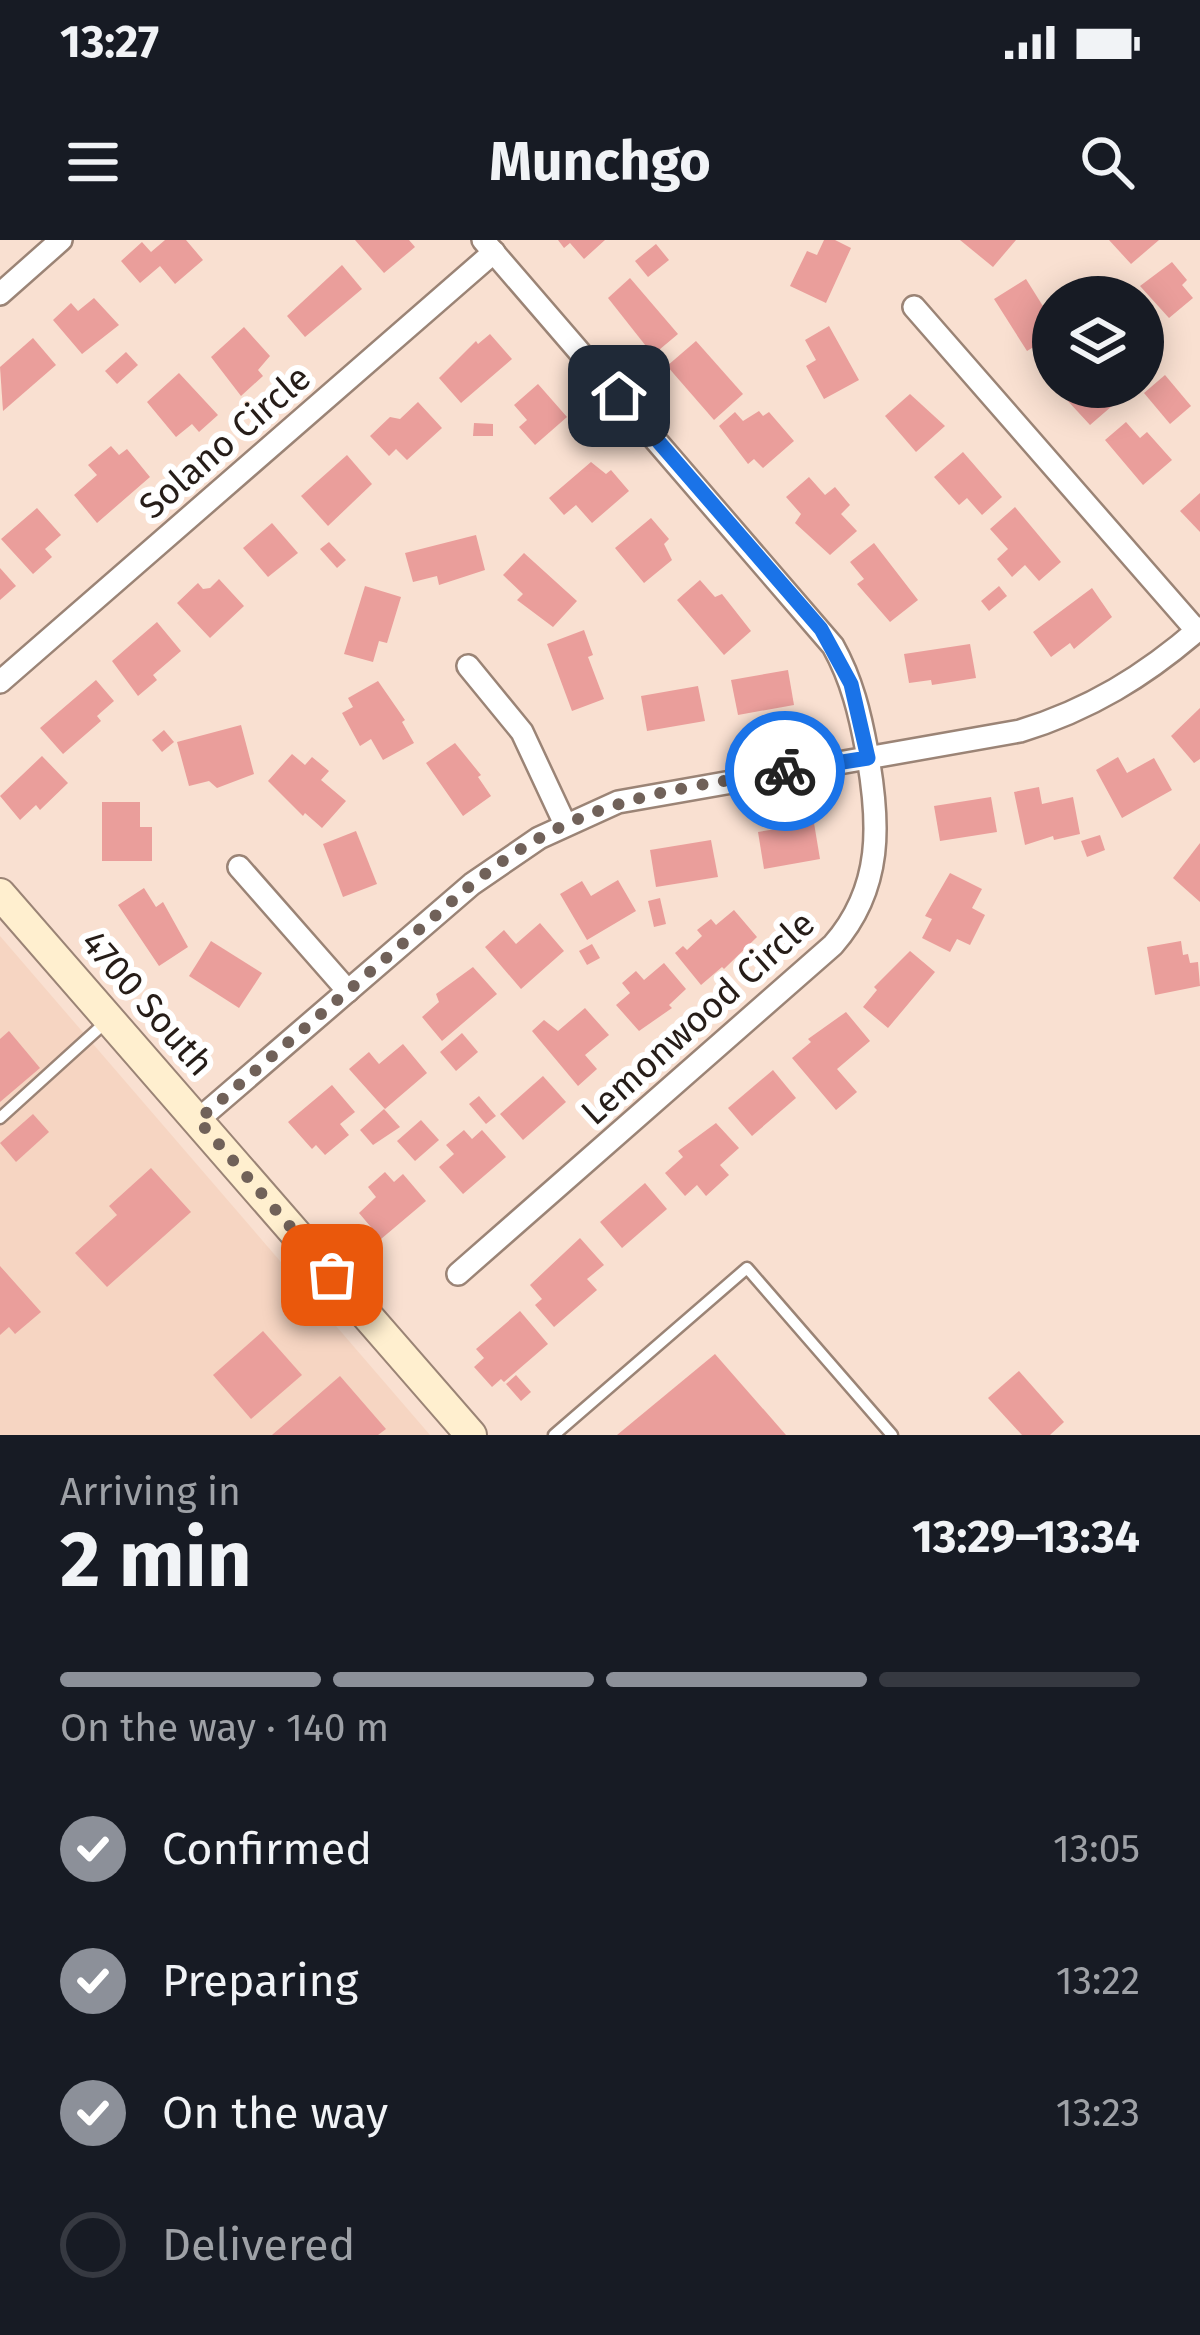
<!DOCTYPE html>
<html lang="en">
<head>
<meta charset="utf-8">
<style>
  body { margin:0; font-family:"Fira Sans",sans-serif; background:#20242c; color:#f1f3f6; height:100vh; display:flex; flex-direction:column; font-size:45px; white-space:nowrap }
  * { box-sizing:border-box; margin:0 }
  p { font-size:39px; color:#9ea1a6 }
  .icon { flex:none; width:66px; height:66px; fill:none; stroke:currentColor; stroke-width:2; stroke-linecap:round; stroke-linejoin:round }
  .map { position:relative; height:1195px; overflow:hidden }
  .panel { display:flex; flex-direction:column; background:#171b24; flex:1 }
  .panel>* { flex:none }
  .tools { position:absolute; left:1032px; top:36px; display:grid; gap:24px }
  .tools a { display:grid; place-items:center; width:132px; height:132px; border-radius:50%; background:#171b24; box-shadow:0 6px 30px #0003; font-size:60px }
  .pin { position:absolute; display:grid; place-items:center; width:102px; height:102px; color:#fff; margin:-51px; border-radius:24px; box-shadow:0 6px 18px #0006 }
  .courier { position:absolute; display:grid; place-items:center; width:120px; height:120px; margin:-60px; border:9px solid #1a73e8; border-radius:50%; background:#fff; color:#222; box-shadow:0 3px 15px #0007 }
  .summary em { font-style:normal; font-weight:700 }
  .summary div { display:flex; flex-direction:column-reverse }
  .summary { display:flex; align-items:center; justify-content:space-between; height:204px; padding:0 60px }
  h1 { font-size:78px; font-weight:700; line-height:90px }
  .bar { display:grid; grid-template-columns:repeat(4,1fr); gap:18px 12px; align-content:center; height:144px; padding:0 60px }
  .bar i { height:15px; border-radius:9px; background:#363941 }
  .bar .active { background:#8c9099 }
  .bar p { grid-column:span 4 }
  ol { padding:0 60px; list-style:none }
  li { display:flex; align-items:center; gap:36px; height:132px }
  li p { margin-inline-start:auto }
  li .icon { padding:12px; border-radius:50%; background:#8c9099; color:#fff; stroke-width:4 }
  li:last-child { color:#9ea1a6 }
  li i { width:66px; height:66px; border:6px solid #363941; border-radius:50% }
  .status { display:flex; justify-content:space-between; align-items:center; height:84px; padding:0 60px; background:#171b24; direction:ltr }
  .status svg { height:33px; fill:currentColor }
  header { display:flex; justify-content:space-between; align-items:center; height:156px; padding:0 60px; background:#171b24; font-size:54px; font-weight:700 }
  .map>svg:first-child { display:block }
  .built { fill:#f6d5c2 }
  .building { fill:#ea9e9b }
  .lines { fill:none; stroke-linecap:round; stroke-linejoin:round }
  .lane-casing { stroke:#9b8476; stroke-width:15 }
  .street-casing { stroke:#9b8476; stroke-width:26 }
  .secondary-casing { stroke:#9b8476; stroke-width:34 }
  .lane { stroke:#fff; stroke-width:10 }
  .street { stroke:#fff; stroke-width:21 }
  .secondary { stroke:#ffefcf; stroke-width:30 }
  .done { stroke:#706159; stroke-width:12; stroke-dasharray:0 21.6 }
  .route { stroke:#1a73e8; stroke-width:15 }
  .labels { text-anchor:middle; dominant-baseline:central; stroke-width:12; stroke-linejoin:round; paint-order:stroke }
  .street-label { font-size:36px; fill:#261d18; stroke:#fff }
</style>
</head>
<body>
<div class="status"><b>13:27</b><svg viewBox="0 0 49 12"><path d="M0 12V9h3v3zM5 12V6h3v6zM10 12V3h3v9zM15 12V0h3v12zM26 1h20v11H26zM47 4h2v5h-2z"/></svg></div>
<header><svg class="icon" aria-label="menu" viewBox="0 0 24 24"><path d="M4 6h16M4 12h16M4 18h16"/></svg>Munchgo<svg class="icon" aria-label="search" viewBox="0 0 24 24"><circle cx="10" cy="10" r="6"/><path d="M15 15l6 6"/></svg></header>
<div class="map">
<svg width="1200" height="1195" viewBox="0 0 1200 1195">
  <rect width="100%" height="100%" fill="#f9e0d1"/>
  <polygon class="built" points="0,696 430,1195 0,1195"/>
  <g class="building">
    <polygon points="165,0 186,0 203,20 175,44 160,26 140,43 121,21 142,2 151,12"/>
    <polygon points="355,0 409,0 415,7 384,33"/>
    <polygon points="558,0 605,0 584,19 570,3 564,8"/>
    <polygon points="824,0 835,0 851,8 826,63 790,46 807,11 817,15"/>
    <polygon points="960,0 1016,0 993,27"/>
    <polygon points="1109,0 1159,0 1131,24"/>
    <polygon points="656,4 669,20 648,37 635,21"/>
    <polygon points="1172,22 1187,40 1182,45 1193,58 1169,78 1140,46"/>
    <polygon points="342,25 362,49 305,97 287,76"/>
    <polygon points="630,38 678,94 653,115 608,58"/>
    <polygon points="1026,39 1046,71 1038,76 1050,97 1027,111 994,59"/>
    <polygon points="94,58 119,85 82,114 53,80 71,63 78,71"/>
    <polygon points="829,86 859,140 824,159 806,126 816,120 805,100"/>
    <polygon points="244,87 270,116 258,130 263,136 241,156 211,117"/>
    <polygon points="490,94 512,119 461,163 439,138 476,101 478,104"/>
    <polygon points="33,98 56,125 3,171 0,127"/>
    <polygon points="696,101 743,154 714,180 667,126"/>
    <polygon points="126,112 138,125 117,144 105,131"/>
    <polygon points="179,133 218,175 199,192 192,184 176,197 147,162"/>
    <polygon points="1165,135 1191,166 1170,184 1144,153"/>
    <polygon points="538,144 567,177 535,205 519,187 527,180 514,165"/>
    <polygon points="1055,147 1101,147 1098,150 1112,166 1090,185"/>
    <polygon points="910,154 945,186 916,212 885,176"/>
    <polygon points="418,162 442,188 407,220 396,209 389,216 370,196 390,177 400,179"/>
    <polygon points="759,171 763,176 769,172 794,201 763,228 754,219 748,224 719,186 735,172 743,181"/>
    <polygon points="1126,182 1140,198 1147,192 1172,220 1143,245 1105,200"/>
    <polygon points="474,183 493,184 493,196 473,196"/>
    <polygon points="111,206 119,215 127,209 150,237 97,283 74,255 97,235 88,225"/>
    <polygon points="963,212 1002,257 982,275 967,258 959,265 934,237"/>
    <polygon points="347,215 372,244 328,286 301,256"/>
    <polygon points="591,222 606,234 611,230 629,251 592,283 576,265 564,275 549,258"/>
    <polygon points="809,237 825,255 835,247 850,265 841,274 857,291 830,315 795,283 801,274 786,257"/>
    <polygon points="1200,253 1200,292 1180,271"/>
    <polygon points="1015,267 1061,322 1039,341 1025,325 1012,337 997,319 1008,309 990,289"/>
    <polygon points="37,268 61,295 45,309 52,317 33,334 1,299"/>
    <polygon points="651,278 669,299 664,304 672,320 644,343 615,308"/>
    <polygon points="272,283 298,313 268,337 243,308"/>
    <polygon points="476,295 485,330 439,345 437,336 413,342 405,313"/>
    <polygon points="329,302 346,320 337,328 320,309"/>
    <polygon points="874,303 918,360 890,382 857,344 864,339 850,322"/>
    <polygon points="524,313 577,361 553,387 517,360 523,354 503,335"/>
    <polygon points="0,328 16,346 0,360"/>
    <polygon points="219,339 244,366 210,398 177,363 198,343 203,349 210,348"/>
    <polygon points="700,340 715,357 722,354 751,391 724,415 677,360"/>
    <polygon points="365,346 401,357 387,403 379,401 373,422 344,414"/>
    <polygon points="999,346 1007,356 989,371 981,361"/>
    <polygon points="1092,348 1112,377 1074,409 1070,403 1051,417 1033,392"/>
    <polygon points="157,382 181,411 153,435 157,440 138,456 112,421"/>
    <polygon points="584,390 593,415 588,417 604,459 572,471 547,404"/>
    <polygon points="970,404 976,438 932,445 931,440 909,443 904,414"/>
    <polygon points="788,430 794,465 738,475 731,440"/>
    <polygon points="96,440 114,461 97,476 101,481 63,514 40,488"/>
    <polygon points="378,441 405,480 402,482 414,503 383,520 371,499 360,506 342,473 353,467 348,458"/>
    <polygon points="698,446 705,481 647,491 641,456"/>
    <polygon points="1200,468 1200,519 1194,523 1171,496"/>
    <polygon points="241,485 254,534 217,548 209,541 189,546 177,502"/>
    <polygon points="164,490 174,502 162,512 152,500"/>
    <polygon points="455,503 481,535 478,537 491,556 463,576 426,523"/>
    <polygon points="292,514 305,525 312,517 329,531 321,540 346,561 322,588 305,573 303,576 268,541"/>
    <polygon points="42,516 68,543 40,570 36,565 20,580 0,556"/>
    <polygon points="1118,517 1127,533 1154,518 1172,550 1122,578 1096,530"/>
    <polygon points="1039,547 1042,564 1073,557 1080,594 1054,600 1053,596 1025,605 1014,552"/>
    <polygon points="991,557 997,592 940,601 934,566"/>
    <polygon points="102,562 140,562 140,587 152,587 152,621 102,621"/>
    <polygon points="814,583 820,619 764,629 758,592"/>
    <polygon points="356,591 377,644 343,657 323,604"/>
    <polygon points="1100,595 1105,610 1087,617 1081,601"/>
    <polygon points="711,600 718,637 656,647 650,610"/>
    <polygon points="1200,603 1200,662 1173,638"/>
    <polygon points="950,633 982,649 972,668 985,675 970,705 957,699 950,712 922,698 932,679 925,676"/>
    <polygon points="618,640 636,671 587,700 560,654 582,641 591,656"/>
    <polygon points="144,648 156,667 163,662 188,707 159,726 118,665"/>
    <polygon points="660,658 666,684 654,687 648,661"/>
    <polygon points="734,670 757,697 724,729 722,727 701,745 675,713 683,706 687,710 702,696 697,690 711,679 716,685"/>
    <polygon points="540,683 564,711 521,749 485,707 504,690 516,704"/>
    <polygon points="211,701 262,733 239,768 189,736"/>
    <polygon points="1181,701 1183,715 1188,714 1190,723 1198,722 1200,746 1155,755 1147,707"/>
    <polygon points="592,704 600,718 587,725 579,711"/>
    <polygon points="910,711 935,732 888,788 863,767 877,750 874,747"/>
    <polygon points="664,723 686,749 669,765 672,768 639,791 616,765 630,753 622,743 636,731 644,740"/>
    <polygon points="473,727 497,754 442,801 422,777 439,762 436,754"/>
    <polygon points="585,768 609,795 585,815 597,829 578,846 532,791 544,780 558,791"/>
    <polygon points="846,772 870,801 837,829 857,852 836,870 792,818 811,802 808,799"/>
    <polygon points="9,791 40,828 0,862 0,799"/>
    <polygon points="462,793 478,812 456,831 440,812"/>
    <polygon points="403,804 427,833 385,869 349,829 369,812 379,824"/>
    <polygon points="773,830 796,858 752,896 728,868"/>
    <polygon points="543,836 566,862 523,900 500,874"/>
    <polygon points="332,845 355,872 340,884 349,895 325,915 316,905 312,909 288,882"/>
    <polygon points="479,856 496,876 486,884 469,864"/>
    <polygon points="384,869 400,887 373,905 360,890"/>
    <polygon points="33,874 49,892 16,922 0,903"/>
    <polygon points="421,880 439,900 415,921 397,901"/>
    <polygon points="716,883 739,908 720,925 729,935 706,956 697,945 685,956 665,933 683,917 678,911"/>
    <polygon points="464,890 472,899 482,890 506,917 463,954 439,927 454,914 446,905"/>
    <polygon points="151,928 191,972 107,1047 75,1013 117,975 109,966"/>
    <polygon points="385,932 394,942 403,934 426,961 381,999 359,973 376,957 368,947"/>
    <polygon points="645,943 667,969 622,1008 600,982"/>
    <polygon points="580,998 604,1025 587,1039 597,1050 554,1087 535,1065 542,1059 530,1045"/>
    <polygon points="0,1026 41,1072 15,1094 9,1087 0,1095"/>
    <polygon points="520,1071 548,1104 504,1142 501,1139 492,1147 474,1127 484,1118 476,1109"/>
    <polygon points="263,1091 302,1135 251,1179 213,1135"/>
    <polygon points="715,1114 786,1195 617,1195"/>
    <polygon points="1019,1131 1064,1182 1050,1195 1022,1195 988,1158"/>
    <polygon points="516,1135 531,1152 521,1161 506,1144"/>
    <polygon points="340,1136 386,1189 378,1195 272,1195"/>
  </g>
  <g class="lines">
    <defs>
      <g id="lane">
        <polyline points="0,878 107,781"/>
        <polyline points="554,1195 747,1028 892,1195"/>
      </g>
      <g id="street">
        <polyline points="0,54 61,0"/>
        <polyline points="914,67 1197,391"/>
        <polyline points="468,426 522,492 565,584"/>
        <polyline points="0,442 494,12"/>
        <polyline points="239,627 348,751"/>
        <path d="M198,880l274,-236 67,-46 79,-36 402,-71c69,-21 125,-55 180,-103"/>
        <path d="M458,1034l375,-329c50,-57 47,-122 34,-193 -7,-38 -15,-72 -34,-106l-350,-406"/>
      </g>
      <polyline id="secondary" points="0,654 471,1195"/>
    </defs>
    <use href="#lane" class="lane-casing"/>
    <use href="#street" class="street-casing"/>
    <use href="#secondary" class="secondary-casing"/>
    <use href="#lane" class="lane"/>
    <use href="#street" class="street"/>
    <use href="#secondary" class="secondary"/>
  </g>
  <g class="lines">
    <path class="done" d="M332,1035l-134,-155 274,-236c105,-84 184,-92 313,-113"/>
    <polyline class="route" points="619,156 821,389 851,444 868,518 785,531"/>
  </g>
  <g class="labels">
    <g class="street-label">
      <text transform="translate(225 202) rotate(-41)">Solano Circle</text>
      <text transform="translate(147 763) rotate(49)">4700 South</text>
      <text transform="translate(698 778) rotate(-42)">Lemonwood Circle</text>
    </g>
  </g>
</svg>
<div class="tools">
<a><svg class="icon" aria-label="layers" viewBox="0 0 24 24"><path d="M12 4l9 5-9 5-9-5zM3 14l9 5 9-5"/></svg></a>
</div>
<div class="pin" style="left:332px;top:1035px;background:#ea580c"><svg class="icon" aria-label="bag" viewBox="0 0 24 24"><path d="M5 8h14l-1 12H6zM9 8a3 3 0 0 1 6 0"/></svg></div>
<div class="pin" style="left:619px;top:156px;background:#1f2937"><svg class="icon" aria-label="home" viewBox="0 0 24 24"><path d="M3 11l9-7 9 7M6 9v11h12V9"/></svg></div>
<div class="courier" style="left:785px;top:531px"><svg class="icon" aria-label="bike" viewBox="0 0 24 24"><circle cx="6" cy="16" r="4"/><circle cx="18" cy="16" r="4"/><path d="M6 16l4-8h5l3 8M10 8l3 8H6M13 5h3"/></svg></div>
</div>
<section class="panel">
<div class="summary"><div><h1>2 min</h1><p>Arriving in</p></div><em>13:29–13:34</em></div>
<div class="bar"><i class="active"></i><i class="active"></i><i class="active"></i><i></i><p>On the way · 140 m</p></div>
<ol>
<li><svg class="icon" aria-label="check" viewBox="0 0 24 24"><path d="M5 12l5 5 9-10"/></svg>Confirmed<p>13:05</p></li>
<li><svg class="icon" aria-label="check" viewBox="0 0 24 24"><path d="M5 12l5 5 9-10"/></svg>Preparing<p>13:22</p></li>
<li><svg class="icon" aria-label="check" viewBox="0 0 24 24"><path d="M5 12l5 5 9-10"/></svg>On the way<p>13:23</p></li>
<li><i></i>Delivered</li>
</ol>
</section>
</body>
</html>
